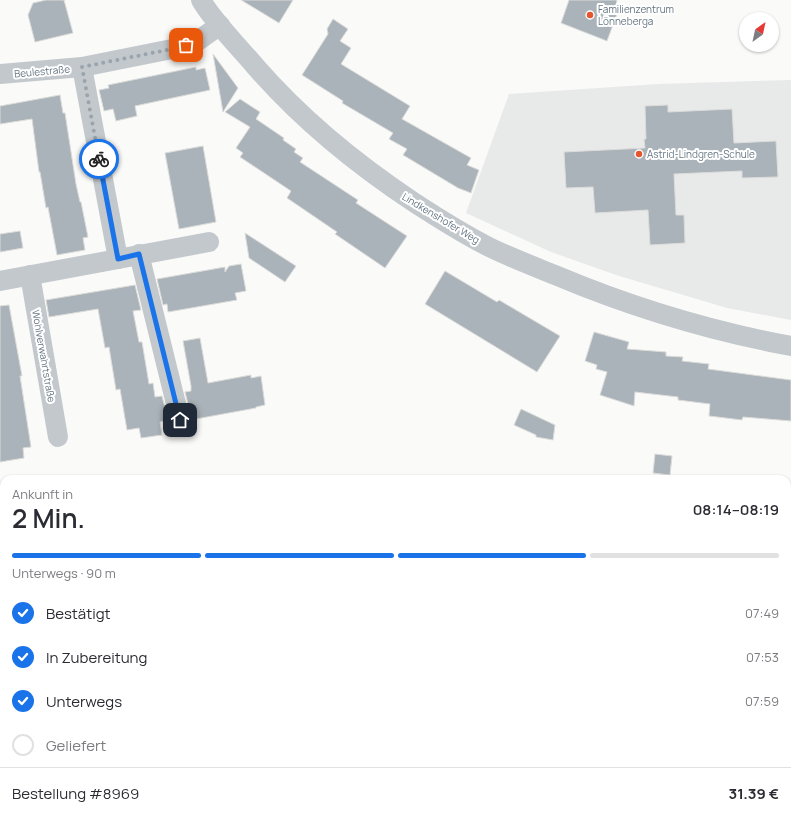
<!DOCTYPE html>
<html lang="de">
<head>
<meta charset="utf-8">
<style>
  body { margin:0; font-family:Manrope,sans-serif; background:#f7f7f7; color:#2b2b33; height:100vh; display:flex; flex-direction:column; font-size:15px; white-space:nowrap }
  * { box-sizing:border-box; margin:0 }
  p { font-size:13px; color:#7c7c81 }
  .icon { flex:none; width:22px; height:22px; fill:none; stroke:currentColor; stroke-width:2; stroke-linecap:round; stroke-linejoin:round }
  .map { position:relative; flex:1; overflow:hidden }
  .panel { position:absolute; left:0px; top:475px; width:791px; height:352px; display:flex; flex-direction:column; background:#fff; border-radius:12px 12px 0 0; box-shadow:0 1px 3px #0004 }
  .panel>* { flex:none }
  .needle { width:26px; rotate:33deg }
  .tools { position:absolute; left:739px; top:12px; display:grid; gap:8px }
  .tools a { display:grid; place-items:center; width:40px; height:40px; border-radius:50%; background:#fff; box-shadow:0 1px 3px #0004; font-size:20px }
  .pin { position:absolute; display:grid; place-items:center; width:34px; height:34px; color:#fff; margin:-17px; border-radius:8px; box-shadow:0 2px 6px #0006 }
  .courier { position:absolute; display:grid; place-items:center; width:40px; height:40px; margin:-20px; border:3px solid #1a73e8; border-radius:50%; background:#fff; color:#222; box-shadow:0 1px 5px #0007 }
  .overview em { font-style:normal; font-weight:600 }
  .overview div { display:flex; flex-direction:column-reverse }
  .overview { display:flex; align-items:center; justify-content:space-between; height:68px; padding:0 12px }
  h1 { font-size:26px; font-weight:600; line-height:30px }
  .bar { display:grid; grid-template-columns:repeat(4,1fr); gap:6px 4px; align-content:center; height:48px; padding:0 12px }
  .bar i { height:5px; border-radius:3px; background:#e1e1e2 }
  .bar .selected { background:#1a73e8 }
  .bar p { grid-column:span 4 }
  .line { display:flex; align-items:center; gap:10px; padding:0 12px; border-top:1px solid #e1e1e2 }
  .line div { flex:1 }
  ol { padding:0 12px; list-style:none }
  li { display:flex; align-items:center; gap:12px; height:44px }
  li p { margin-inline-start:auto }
  li .icon { padding:4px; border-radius:50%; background:#1a73e8; color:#fff; stroke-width:4 }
  li:last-child { color:#7c7c81 }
  li i { width:22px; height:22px; border:2px solid #e1e1e2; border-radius:50% }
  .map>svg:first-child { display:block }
  .built { fill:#e8e9e9 }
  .green { fill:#dadfd7 }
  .building { fill:#aab3b9; stroke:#dcdcda }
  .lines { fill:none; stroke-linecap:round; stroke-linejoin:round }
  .minor { stroke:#c3c8cc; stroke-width:20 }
  .done { stroke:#99a4ac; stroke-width:4; stroke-dasharray:0 7.2 }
  .route { stroke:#1a73e8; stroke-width:5 }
  .poi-dot { fill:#e4572e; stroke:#fff; stroke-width:1.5 }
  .labels { text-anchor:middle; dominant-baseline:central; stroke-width:4; stroke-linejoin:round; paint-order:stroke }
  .poi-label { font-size:10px; fill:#657683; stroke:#fff; text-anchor:start }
  .street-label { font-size:10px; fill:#657683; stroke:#fff }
</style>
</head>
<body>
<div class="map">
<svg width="791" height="827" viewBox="0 0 791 827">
  <rect width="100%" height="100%" fill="#fafaf8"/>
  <polygon class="built" points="791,80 791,320 727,308 619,276 551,252 466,213 509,94 658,84"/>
  <g class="green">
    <rect x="787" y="506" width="4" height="59"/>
    <polygon points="4,537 4,823 213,823 215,827 0,827 0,538"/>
    <polygon points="787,714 791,715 791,827 321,827 327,823 787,823"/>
  </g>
  <g class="building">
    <polygon points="46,0 64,0 73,33 35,42 28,15 33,3"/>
    <polygon points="241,0 293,0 279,23"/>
    <polygon points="569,0 617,0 616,5 620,6 607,41 561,23"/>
    <polygon points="333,19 348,29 340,41 351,48 341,64 410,106 402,119 471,158 467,165 479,170 471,193 458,188 403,155 407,149 389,139 393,133 342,103 343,101 302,75 328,34 327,29"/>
    <polygon points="213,54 238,88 223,112"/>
    <polygon points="196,67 196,70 205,68 210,90 135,106 137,116 116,121 113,109 104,111 99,90 109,88 108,85"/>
    <polygon points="60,95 63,113 65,113 76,184 80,202 81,202 88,237 83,238 85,250 57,255 48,207 46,208 40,172 39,172 32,119 0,124 0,106"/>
    <polygon points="240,99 260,112 256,119 284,138 283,140 296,149 294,152 303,158 300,162 358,200 356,203 407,236 385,268 335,234 337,232 287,198 291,191 240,157 243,153 236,148 250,127 225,112"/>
    <polygon points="668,105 668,112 732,109 734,143 776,141 778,177 742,178 742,171 674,174 676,215 684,215 685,243 650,245 648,210 595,213 593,187 566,188 564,152 645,148 644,139 646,139 645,106"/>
    <polygon points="203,146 216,222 179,229 165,153"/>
    <polygon points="20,231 23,248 0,252 0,234"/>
    <polygon points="245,233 296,266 285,282 249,258"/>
    <polygon points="241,264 246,291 235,293 237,300 168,312 167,304 163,305 157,279 225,267 225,272 229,266"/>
    <polygon points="445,271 497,302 499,300 560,336 537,372 425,304"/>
    <polygon points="135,285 141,310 133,311 139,342 142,342 149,384 153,383 155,397 162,396 168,420 160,422 162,435 141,438 139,428 127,430 120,389 116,390 109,347 105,348 98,309 49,317 46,300"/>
    <polygon points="9,305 22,376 20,376 31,447 23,448 24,458 0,462 0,306"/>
    <polygon points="594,332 629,342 627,349 666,352 666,356 683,357 682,361 709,364 708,369 791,380 791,421 743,417 742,420 709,416 710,404 678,400 678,397 635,392 634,406 600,395 607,372 596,369 597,365 585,361"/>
    <polygon points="200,338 208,383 251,375 251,378 261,376 265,405 256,407 256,408 196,419 196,416 191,416 185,392 191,391 191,386 183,341"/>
    <polygon points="521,409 555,425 553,440 536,437 536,435 514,425"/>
    <polygon points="655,454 672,456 670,475 653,473"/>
  </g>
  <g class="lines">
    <g class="minor">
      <path d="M201,0c12,21 38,47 54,66 46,53 101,98 160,137 23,15 47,30 72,43 22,11 46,20 68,29 76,32 155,56 236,71"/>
      <polyline points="82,67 118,259"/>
      <polyline points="0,74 82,67 172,49 199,40 220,25"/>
      <polyline points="139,254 180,420"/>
      <polyline points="30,275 58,437"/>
      <polyline points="0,281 209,242"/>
    </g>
  </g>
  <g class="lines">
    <polyline class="done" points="99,159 82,67 172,49 186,45"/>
    <polyline class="route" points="99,159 118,259 139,254 180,420"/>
  </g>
  <g class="poi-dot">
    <circle cx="590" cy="15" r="4"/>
    <circle cx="639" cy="154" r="4"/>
  </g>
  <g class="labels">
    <g class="poi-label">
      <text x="598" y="9">Familienzentrum<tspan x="598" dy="12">Lönneberga</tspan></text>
      <text x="647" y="154">Astrid-Lindgren-Schule</text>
    </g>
    <g class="street-label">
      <text transform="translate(42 71) rotate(-5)">Beulestraße</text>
      <text transform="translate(441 218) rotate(31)">Lindkenshofer Weg</text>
      <text transform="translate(44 356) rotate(80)">Wohlverwahrtstraße</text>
    </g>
  </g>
</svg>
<div class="tools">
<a><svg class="needle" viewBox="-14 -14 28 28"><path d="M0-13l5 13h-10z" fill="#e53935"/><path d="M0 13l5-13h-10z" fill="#7c7c81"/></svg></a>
</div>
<div class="pin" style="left:186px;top:45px;background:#ea580c"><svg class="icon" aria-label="bag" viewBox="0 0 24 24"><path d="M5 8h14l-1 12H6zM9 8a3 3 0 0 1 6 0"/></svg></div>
<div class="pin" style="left:180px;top:420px;background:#1f2937"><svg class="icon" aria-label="home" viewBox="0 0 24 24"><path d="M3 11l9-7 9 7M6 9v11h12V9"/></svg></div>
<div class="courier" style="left:99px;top:159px"><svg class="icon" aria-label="bike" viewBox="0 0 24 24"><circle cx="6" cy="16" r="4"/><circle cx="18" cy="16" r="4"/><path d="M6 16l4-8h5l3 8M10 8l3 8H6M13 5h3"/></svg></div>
<section class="panel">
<div class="overview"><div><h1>2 Min.</h1><p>Ankunft in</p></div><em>08:14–08:19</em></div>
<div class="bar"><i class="selected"></i><i class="selected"></i><i class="selected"></i><i></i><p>Unterwegs · 90 m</p></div>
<ol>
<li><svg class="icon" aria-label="check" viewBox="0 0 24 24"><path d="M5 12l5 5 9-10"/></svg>Bestätigt<p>07:49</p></li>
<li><svg class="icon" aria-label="check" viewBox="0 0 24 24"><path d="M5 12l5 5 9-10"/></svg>In Zubereitung<p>07:53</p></li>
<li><svg class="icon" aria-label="check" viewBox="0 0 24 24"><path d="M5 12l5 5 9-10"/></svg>Unterwegs<p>07:59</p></li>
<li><i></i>Geliefert</li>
</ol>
<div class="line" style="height:52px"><div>Bestellung #8969</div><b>31.39 €</b></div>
</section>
</div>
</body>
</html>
